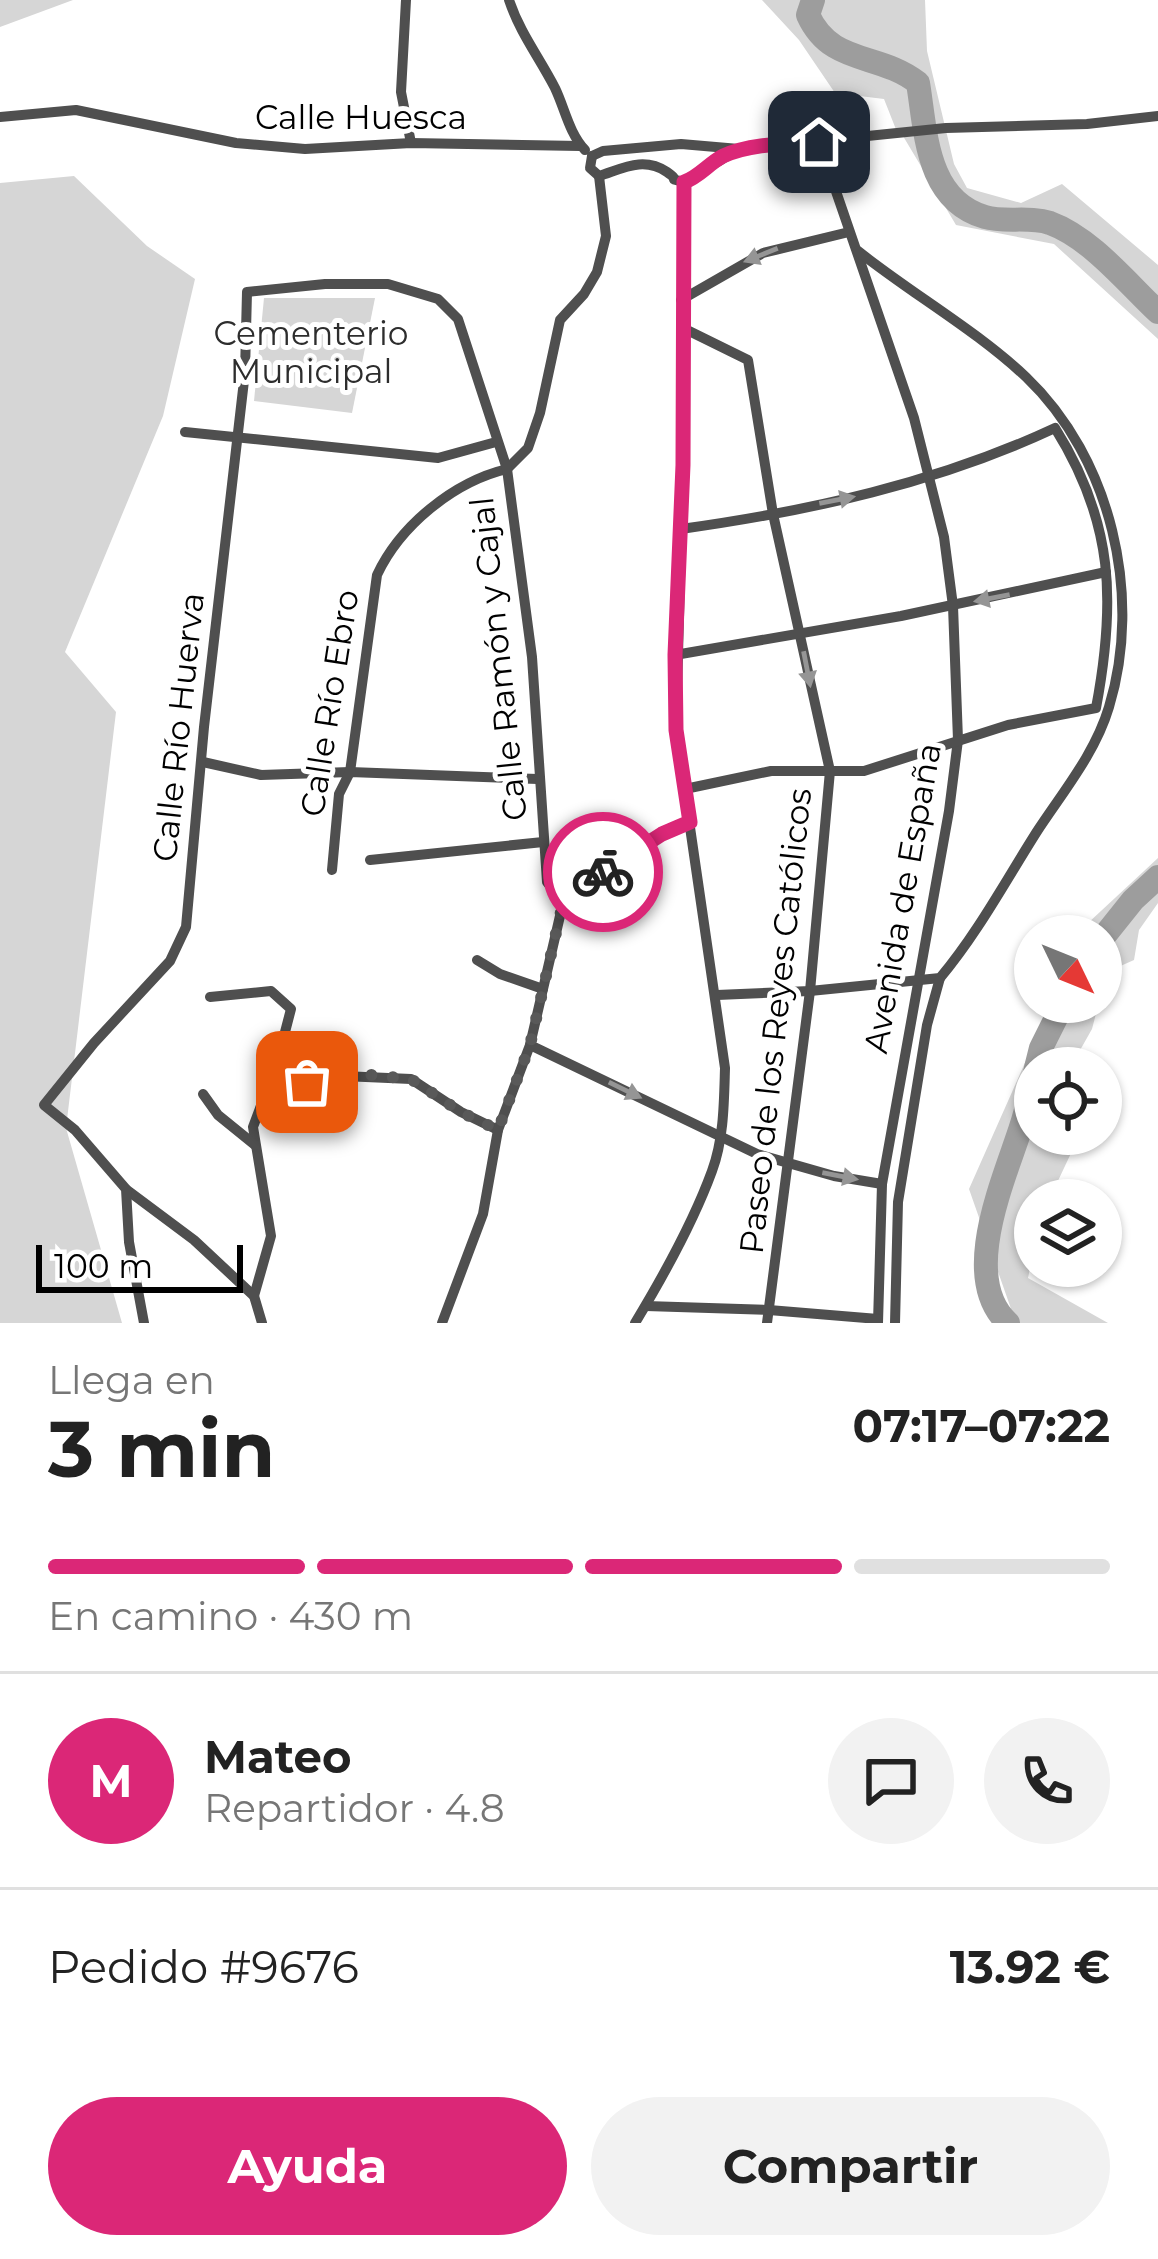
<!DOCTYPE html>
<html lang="es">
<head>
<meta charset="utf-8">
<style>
  body { margin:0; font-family:Montserrat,sans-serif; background:#f2f2f2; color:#222; height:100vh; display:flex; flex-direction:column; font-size:45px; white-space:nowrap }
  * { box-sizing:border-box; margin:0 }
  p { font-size:39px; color:#767676 }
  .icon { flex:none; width:66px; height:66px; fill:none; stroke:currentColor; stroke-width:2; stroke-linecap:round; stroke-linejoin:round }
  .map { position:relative; height:1323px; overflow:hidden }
  .sheet { display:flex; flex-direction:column; background:#fff; flex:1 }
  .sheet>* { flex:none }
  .needle { width:78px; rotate:133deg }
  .buttons { position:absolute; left:1014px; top:915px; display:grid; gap:24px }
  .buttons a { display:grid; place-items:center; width:108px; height:108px; border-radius:50%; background:#fff; box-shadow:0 3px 9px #0004; font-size:60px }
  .scale { position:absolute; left:36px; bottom:30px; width:207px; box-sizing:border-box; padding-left:12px; border:6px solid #000; border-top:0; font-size:33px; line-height:42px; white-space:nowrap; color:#000; -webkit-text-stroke:9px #fff; paint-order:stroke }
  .pin { position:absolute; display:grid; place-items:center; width:102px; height:102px; color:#fff; margin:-51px; border-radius:24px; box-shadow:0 6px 18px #0006 }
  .courier { position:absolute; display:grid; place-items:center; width:120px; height:120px; margin:-60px; border:9px solid #db2777; border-radius:50%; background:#fff; color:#222; box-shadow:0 3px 15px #0007 }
  .head em { font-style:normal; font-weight:700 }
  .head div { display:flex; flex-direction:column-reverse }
  .head { display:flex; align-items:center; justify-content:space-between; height:204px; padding:0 48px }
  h1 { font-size:78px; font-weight:700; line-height:90px }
  .bar { display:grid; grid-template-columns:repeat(4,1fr); gap:18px 12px; align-content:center; height:144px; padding:0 48px }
  .bar i { height:15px; border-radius:9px; background:#e0e0e0 }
  .bar .on { background:#db2777 }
  .bar p { grid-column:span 4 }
  .line { display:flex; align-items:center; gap:30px; padding:0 48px; border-top:3px solid #e0e0e0 }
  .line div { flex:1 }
  .round { display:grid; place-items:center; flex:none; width:126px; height:126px; border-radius:63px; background:#f2f2f2 }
  .action { display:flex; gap:24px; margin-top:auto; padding:24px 48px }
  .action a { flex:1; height:138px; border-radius:72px; background:#db2777; color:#fff; font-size:48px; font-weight:700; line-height:138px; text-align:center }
  .action a+a { background:#f2f2f2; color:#222 }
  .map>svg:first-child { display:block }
  .green { fill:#d6d6d6 }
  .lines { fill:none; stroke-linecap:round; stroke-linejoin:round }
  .river { stroke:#9d9d9d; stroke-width:24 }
  .street { stroke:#4f4f4f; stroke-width:10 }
  .oneway { fill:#959595 }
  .done { stroke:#595959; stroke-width:12; stroke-dasharray:0 21.6 }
  .route { stroke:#db2777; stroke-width:15 }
  .labels { text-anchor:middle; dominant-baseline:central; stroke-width:10; stroke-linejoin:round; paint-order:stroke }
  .street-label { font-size:33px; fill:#000; stroke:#fff }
  .park-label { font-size:33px; fill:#2d2d2d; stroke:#fff }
</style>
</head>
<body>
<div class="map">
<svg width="1158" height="1323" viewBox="0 0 1158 1323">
  <rect width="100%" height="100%" fill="#fff"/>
  <g class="green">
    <polygon points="0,0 73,0 0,27"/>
    <polygon points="762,0 925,0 927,51 954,164 967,188 1021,203 1062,184 1158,265 1158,339 1054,244 956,225 903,136 897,132 884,99 835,93 799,40"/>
    <polygon points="74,176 147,246 195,279 163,416 65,652 116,712 66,1128 122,1323 0,1323 0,183"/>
    <polygon points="264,298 375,298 352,413 254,401"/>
    <polygon points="1158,858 1158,903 1139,930 1134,960 1107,972 1101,994 1101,936 1081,936 1087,924"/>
    <polygon points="1052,1002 1099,1002 1092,1029 1070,1068 1035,1068 1035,1134 1080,1134 1049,1200 1035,1200 1035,1245 1028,1278 1108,1323 1016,1323 969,1189"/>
  </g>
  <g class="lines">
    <g class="river">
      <path d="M813,0l-5,15c23,51 71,37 110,68 8,49 8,117 67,134 20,6 44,-1 65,6 41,15 77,60 108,89"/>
      <polyline points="1101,940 1133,900 1158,877"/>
      <polyline points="1036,1068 1041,1048 1064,1002"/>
      <path d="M1008,1323c-49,-45 -4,-143 13,-196 6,-18 10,-37 14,-55"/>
    </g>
    <g class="street">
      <polyline points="406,0 401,92 411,143"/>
      <path d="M509,0c11,33 30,57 46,88 10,21 14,45 30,62"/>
      <polyline points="0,117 76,110 236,143 305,149 411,143 580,146"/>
      <polyline points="819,142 914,418 944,537 953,606 958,740 949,811 882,1184 878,1323"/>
      <polyline points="592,156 603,151 681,144 739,149 946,128 1087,124 1158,116"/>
      <path d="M592,156l-2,12 9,8c23,-7 44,-20 68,-4 16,11 -3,5 17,10"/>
      <polyline points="684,182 736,151"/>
      <polyline points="681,300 763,253 849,232"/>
      <polyline points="685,329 748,360 773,514 830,771 810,991 767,1323"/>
      <polyline points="185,432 438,458 496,442"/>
      <polyline points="507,469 528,448 540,413 560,320 584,294 597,272 606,236 599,176"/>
      <path d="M681,529c129,-18 256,-46 374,-101 59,94 61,174 41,280l-88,17 -144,46h-93l-86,18"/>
      <polyline points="675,655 901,616 1106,572"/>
      <polyline points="203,762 261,775 350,772 538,779"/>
      <polyline points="370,860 543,842"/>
      <path d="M332,870l7,-76 11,-22 27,-197c23,-49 76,-93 130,-106"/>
      <path d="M563,903c40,-31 80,-61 127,-81"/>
      <polyline points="477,960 500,974 543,989"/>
      <path d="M717,995l93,-4 130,-13c37,-44 65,-96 96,-145 26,-40 59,-79 73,-126 34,-112 2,-249 -83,-330 -50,-47 -114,-83 -168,-126"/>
      <polyline points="210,997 271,991 291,1009 277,1063 253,1127 271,1236 254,1296"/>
      <polyline points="530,1045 757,1154 834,1176 882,1184"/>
      <polyline points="269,1084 343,1076 411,1079 461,1112 498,1130"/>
      <polyline points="203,1094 218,1115 255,1145"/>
      <polyline points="127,1190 194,1240 254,1296 262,1323"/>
      <polyline points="646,1306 769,1310 878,1319"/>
      <polyline points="144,1323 129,1242 126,1189 75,1130 44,1105 94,1043 170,961 186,927 204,727 245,372 247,292 325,284 388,284 438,299 458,319 507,469 532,657 547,882 563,903 530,1045 498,1130 483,1214 442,1323"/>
      <path d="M635,1323c29,-48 58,-100 77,-152 12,-32 12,-70 13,-103l-49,-337 7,-266 1,-283"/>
      <polyline points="895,1323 898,1202 927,1025 940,978"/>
    </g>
  </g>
  <defs><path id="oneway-solid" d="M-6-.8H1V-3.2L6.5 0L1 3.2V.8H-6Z" transform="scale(3)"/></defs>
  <g class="oneway">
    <use href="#oneway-solid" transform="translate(761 255) rotate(158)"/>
    <use href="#oneway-solid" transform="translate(837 500) rotate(-11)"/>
    <use href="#oneway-solid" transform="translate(992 598) rotate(169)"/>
    <use href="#oneway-solid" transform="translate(807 669) rotate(79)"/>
    <use href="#oneway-solid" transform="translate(625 1090) rotate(26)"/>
    <use href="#oneway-solid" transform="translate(840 1176) rotate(11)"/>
  </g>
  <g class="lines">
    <polyline class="done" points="307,1082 372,1075 411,1079 461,1112 498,1130 530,1045 563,903 603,872"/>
    <path class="route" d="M603,872l59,-38 28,-12 -14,-92 -1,-75 8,-190 1,-283c15,-5 24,-18 39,-26 29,-13 64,-12 96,-14"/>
  </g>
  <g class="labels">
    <g class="street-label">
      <text x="361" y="117">Calle Huesca</text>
      <text transform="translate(498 659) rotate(-96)">Calle Ramón y Cajal</text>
      <text transform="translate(329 703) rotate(-81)">Calle Río Ebro</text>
      <text transform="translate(178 727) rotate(-84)">Calle Río Huerva</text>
      <text transform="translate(902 898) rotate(-80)">Avenida de España</text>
      <text transform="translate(775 1021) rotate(-84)">Paseo de los Reyes Católicos</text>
    </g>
    <g class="park-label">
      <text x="311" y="333">Cementerio<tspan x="311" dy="38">Municipal</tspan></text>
    </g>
  </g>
</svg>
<div class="buttons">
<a><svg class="needle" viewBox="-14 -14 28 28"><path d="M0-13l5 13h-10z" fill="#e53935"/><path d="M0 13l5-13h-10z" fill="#767676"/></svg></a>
<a><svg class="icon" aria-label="locate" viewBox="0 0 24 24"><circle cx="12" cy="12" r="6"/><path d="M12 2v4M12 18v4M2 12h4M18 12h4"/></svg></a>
<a><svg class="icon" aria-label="layers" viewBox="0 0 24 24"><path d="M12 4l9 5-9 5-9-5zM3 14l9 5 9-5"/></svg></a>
</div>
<div class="scale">100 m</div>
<div class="pin" style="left:307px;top:1082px;background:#ea580c"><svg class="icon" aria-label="bag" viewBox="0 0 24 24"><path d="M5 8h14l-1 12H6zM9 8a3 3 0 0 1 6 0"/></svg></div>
<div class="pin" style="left:819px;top:142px;background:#1f2937"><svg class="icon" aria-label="home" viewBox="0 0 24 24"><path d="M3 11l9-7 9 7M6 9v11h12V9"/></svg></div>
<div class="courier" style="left:603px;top:872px"><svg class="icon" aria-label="bike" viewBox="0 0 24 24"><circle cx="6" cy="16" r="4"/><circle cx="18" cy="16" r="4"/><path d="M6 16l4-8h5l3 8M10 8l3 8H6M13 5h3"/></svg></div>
</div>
<section class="sheet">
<div class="head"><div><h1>3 min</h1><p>Llega en</p></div><em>07:17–07:22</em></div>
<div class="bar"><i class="on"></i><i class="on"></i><i class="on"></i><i></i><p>En camino · 430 m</p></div>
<div class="line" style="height:216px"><b class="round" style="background:#db2777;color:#fff">M</b><div><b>Mateo</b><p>Repartidor · 4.8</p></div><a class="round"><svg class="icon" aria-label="chat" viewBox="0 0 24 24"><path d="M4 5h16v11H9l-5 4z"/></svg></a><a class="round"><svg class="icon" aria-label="phone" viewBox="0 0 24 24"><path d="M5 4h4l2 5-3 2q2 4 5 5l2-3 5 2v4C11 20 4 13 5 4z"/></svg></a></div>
<div class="line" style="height:156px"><div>Pedido #9676</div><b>13.92 €</b></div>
<div class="action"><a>Ayuda</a><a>Compartir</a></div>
</section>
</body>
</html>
